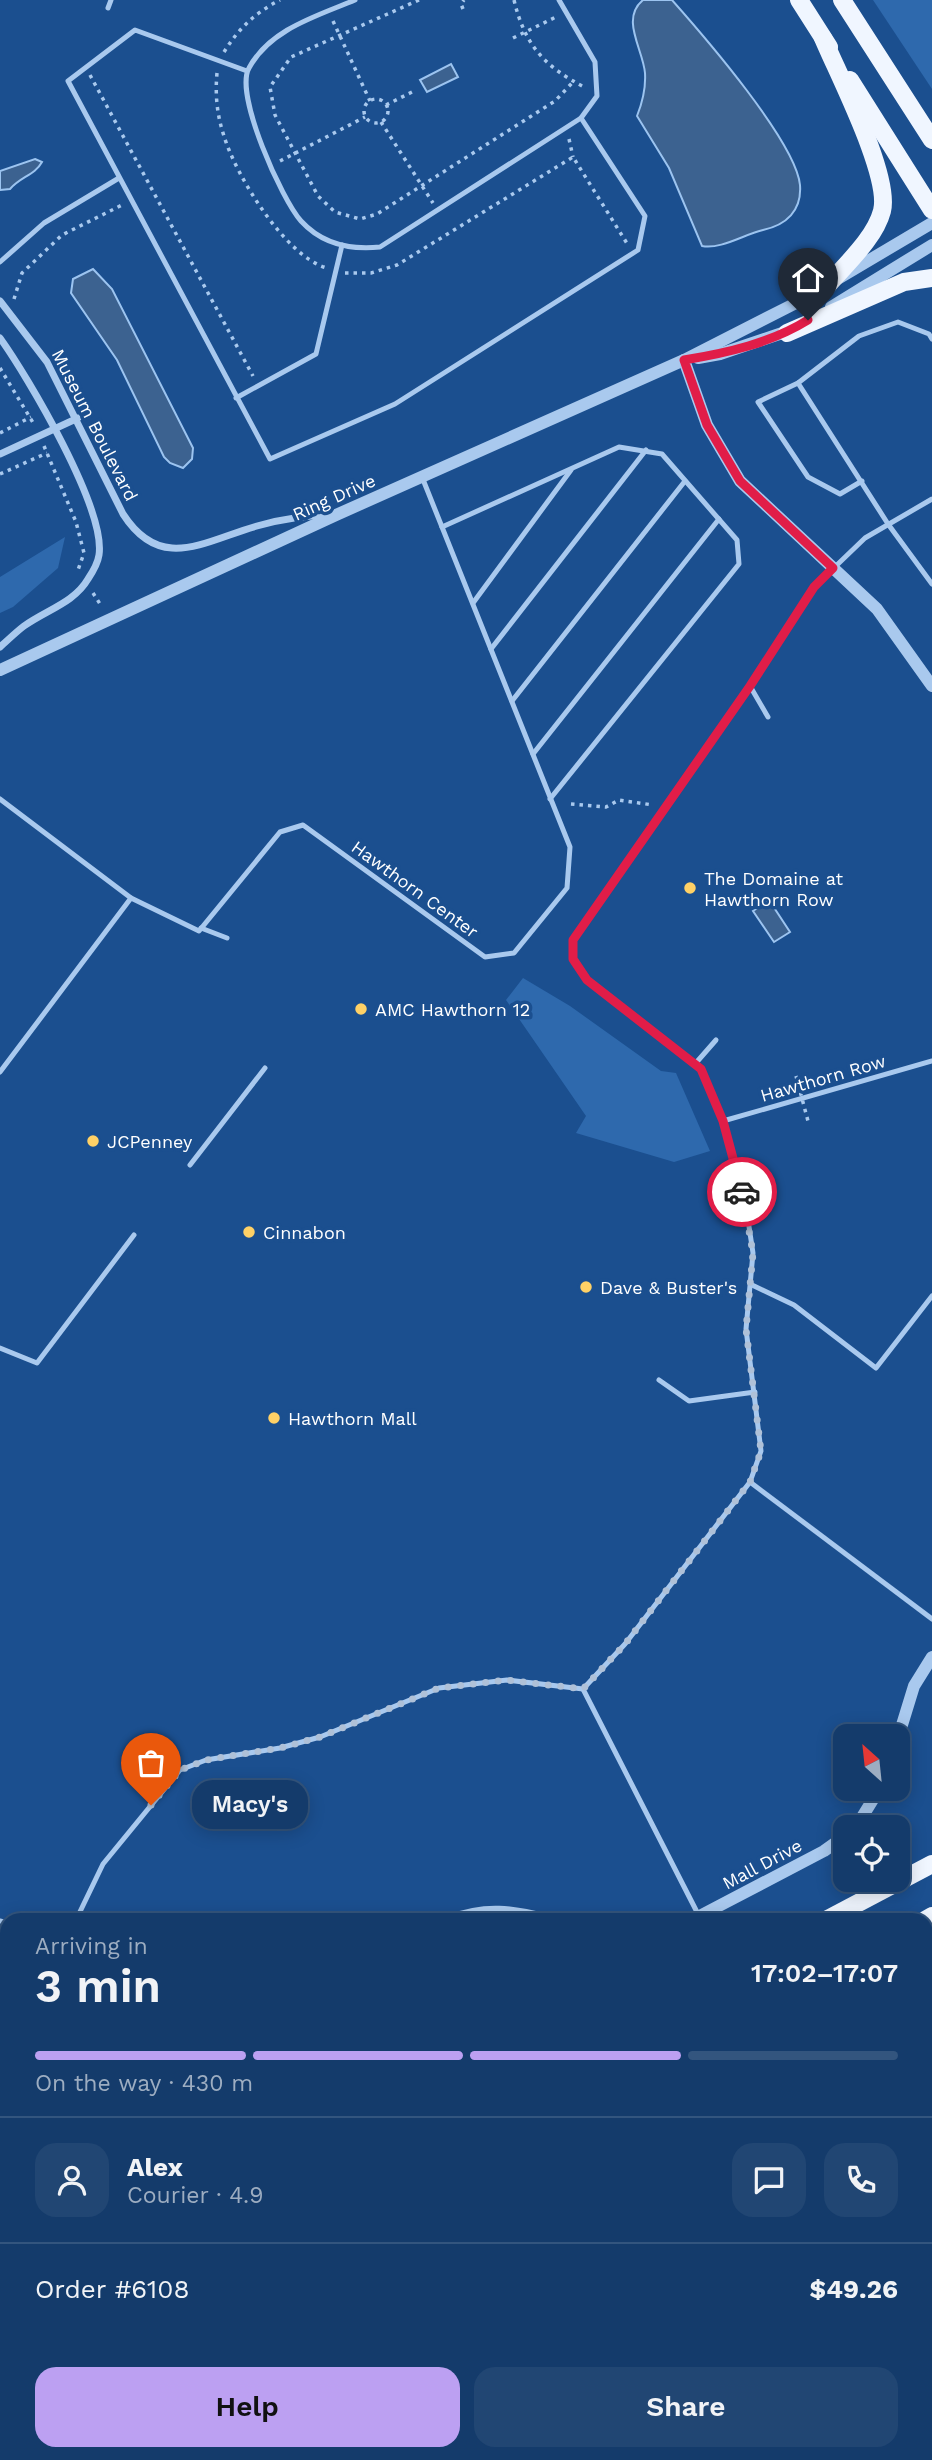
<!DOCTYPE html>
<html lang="en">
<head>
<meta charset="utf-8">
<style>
  body { margin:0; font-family:"Work Sans",sans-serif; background:#214673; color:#f1f3f6; height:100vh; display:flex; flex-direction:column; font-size:26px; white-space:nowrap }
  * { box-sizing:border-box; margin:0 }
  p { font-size:23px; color:#9dadc1 }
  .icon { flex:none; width:38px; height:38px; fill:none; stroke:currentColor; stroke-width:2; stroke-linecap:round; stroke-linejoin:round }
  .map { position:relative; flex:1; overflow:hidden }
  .details { position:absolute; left:0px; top:1913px; width:933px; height:548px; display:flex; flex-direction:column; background:#143b6b; border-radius:21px 21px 0 0; box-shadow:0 4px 18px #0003,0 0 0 2px #33557e }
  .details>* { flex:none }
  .needle { width:46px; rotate:333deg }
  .controls { position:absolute; left:833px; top:1724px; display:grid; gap:14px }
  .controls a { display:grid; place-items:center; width:77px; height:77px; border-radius:14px; background:#143b6b; box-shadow:0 4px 18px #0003,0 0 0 2px #33557e; font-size:35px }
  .pin { position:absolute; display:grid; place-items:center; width:60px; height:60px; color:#fff; margin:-72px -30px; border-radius:50% 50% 50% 0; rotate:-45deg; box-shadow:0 0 7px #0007 }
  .pin .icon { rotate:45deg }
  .courier { position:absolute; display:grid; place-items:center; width:70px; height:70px; margin:-35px; border:5px solid #e11d48; border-radius:50%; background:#fff; color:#222; box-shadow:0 2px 9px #0007 }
  .bubble { position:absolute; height:49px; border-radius:21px; background:#143b6b; box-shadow:0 4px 18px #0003,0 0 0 2px #33557e; font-size:23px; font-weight:600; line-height:49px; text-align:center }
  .headline em { font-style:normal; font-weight:600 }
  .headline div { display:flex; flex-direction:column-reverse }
  .headline { display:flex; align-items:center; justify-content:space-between; height:119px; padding:0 35px }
  h1 { font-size:46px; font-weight:600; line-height:52px }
  .bar { display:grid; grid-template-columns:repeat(4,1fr); gap:10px 7px; align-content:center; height:84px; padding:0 35px }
  .bar i { height:9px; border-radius:5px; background:#33557e }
  .bar .on { background:#bca0f2 }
  .bar p { grid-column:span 4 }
  .line { display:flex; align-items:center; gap:18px; padding:0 35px; border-top:2px solid #33557e }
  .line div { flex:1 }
  .round { display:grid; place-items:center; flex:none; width:74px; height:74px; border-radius:21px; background:#214673 }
  .button { display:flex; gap:14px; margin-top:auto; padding:14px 35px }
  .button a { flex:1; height:80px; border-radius:21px; background:#bca0f2; color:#111; font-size:28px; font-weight:600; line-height:80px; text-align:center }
  .button a+a { background:#214673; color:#f1f3f6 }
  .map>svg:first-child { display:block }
  .green { fill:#2e69ad }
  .water { fill:#3c6290; stroke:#9cc4f0; stroke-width:2 }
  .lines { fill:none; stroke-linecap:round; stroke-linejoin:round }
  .path { stroke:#a9c9ee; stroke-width:3.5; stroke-dasharray:3.5 5; stroke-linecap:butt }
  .service { stroke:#a9c9ee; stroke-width:5 }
  .minor { stroke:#a9c9ee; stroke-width:7 }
  .tertiary { stroke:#a9c9ee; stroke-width:12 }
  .primary { stroke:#f0f6ff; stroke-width:18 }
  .path-bridge { stroke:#a9c9ee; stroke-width:3.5; stroke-dasharray:3.5 5; stroke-linecap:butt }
  .done { stroke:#afc1d8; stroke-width:7; stroke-dasharray:0 12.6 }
  .route { stroke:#e11d48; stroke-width:9 }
  .poi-dot { fill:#ffd166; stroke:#1b4f8f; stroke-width:2.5 }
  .labels { text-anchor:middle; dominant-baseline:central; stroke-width:7; stroke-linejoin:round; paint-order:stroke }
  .street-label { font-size:18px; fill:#fff; stroke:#1b4f8f }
  .poi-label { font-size:18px; fill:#fff; stroke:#1b4f8f; text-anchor:start }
</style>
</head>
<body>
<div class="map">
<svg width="932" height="2460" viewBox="0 0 932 2460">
  <rect width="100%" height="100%" fill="#1b4f8f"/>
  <g class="green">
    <polygon points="873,0 932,0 932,89"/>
    <polygon points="65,537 58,568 13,607 0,613 0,577"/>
    <polygon points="523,978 570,1006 661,1071 676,1073 710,1151 674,1162 576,1133 586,1116 506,1000"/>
  </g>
  <g class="water">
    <path d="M643,0h29c31,35 124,142 128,185 2,26 -14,40 -37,45 -18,4 -43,20 -61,16l-33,-78 -32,-52c6,-15 9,-27 8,-43 -2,-24 -25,-54 -2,-73z"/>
    <polygon points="451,64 458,77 427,92 420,80"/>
    <path d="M35,159l7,3c-7,13 -22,15 -32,27l-10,1v-19z"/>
    <polygon points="93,269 112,289 193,448 192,459 183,468 170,463 164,457 117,360 71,293 73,279"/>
    <polygon points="769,900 790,932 774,942 753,911"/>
    <polygon points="932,1990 932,2036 926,2039 926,1993"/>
  </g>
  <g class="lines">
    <g class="path">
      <polyline points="419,0 291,57 270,87 275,115 318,196 335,212 360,219 377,214 555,101 573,82"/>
      <path d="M514,0c11,46 31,67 72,88"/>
      <polyline points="463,9 461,4 464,0"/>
      <polyline points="333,21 370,101"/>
      <polyline points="513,38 558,16"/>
      <path d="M224,52c15,-24 31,-39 56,-52"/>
      <path d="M217,73c-2,22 0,42 7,63 12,40 62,121 103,132"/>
      <polyline points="90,75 253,376"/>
      <circle cx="376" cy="111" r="12"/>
      <polyline points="386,105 412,92"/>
      <polyline points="381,122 433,203"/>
      <polyline points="569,139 573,157"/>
      <polyline points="280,161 365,117"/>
      <polyline points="345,273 371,273 397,265 573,157 628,245"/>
      <polyline points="14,299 22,273 62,235 122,205"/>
      <polyline points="0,368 35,426"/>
      <polyline points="0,433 31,417"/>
      <polyline points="44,446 76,522 84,553 78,570"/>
      <polyline points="0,474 47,453"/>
      <polyline points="93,593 102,607"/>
      <polyline points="571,804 606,807 619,800 653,805"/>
    </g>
    <g class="service">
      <path d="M355,0c-38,16 -85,29 -106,68 -15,26 33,132 52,153 21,23 50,29 79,26l201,-129 16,-22 -2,-34 -36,-62"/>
      <polyline points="108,8 111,0"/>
      <polyline points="247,71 135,30 68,81 270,459 395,404 638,250 645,216 581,118"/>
      <polyline points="0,262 44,223 119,178"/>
      <polyline points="798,383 888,524 932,584"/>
      <polyline points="236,398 316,354 342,245"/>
      <polyline points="862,481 840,494 808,477 758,402 798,383 859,336 898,322 929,334 932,339"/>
      <polyline points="442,527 619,447 662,454 737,540 739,564 550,799"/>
      <polyline points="473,603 571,470"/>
      <polyline points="491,649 646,450"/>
      <polyline points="750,686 768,717"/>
      <polyline points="512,701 685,481"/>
      <polyline points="533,754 719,519"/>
      <polyline points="0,799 131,898 0,1072"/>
      <polyline points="131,898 199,931 280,832 303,825 485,957 514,953 567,888 570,847 422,477"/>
      <polyline points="201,928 227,938"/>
      <polyline points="695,1064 716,1040"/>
      <polyline points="723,1121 932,1061"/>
      <polyline points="190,1165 265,1068"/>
      <polyline points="752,1285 794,1305 876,1368 932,1296"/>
      <polyline points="0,1348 37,1363 134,1235"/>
      <polyline points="659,1380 689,1401 755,1392"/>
      <polyline points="750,1482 932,1619"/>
      <polyline points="583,1689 699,1916"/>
      <polyline points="76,1920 103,1864 180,1770 206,1760 280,1748 320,1737 439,1688 507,1680 583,1689 625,1644 750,1482 761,1451 746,1329 753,1253 745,1200 723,1121 701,1069 587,980 573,959 573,940 750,686 814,587 865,538 932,499"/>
      <polyline points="0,1921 7,1923"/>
      <polyline points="926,2086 932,2083"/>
      <polyline points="926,2204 932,2215"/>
      <polyline points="926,2350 932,2347"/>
      <polyline points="88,2454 91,2460"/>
      <polyline points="236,2454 239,2460"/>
      <polyline points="49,2460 62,2454"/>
      <polyline points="311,2460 323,2454"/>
      <polyline points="379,2460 391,2454"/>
      <polyline points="849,2460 852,2454"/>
    </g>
    <g class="minor">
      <path d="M0,301l47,61 76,152c38,59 81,27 134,12 25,-7 49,-11 74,-11"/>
      <path d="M0,338c28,39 106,171 99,217 -1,7 -7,18 -11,24 -14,24 -42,31 -64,47 -8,6 -16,14 -24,21"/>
      <polyline points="0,454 78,418"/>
    </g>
    <g class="tertiary">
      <polyline points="831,307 932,245"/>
      <polyline points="698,358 720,354 794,329"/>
      <polyline points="684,360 707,425 740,481 877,609 932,686"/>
      <polyline points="0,670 336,515 684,360 802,300 932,223"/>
      <polyline points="898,1738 914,1686 932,1657"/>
      <polyline points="856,1827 880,1788"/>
      <path d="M452,1920c33,-13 61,-9 95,0"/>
      <polyline points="692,1920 824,1851 845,1836"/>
      <polyline points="0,2269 7,2266"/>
    </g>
    <g class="primary">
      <polyline points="799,0 829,47"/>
      <polyline points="842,0 932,140"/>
      <path d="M823,38c15,36 68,138 59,173 -7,27 -36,53 -54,74"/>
      <polyline points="850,80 932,210"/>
      <polyline points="787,333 904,282 932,278"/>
      <polyline points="826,1920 932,1864"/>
      <polyline points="925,1920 932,1916"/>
      <polyline points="0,2337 7,2334"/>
      <polyline points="0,2394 7,2391"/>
    </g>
    <polyline class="path-bridge" points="796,1076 808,1121"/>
  </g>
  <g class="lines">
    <polyline class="done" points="151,1805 180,1770 206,1760 280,1748 320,1737 439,1688 507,1680 583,1689 625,1644 750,1482 761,1451 746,1329 753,1253 742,1192"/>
    <path class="route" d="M742,1192l-19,-71 -22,-52 -114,-89 -14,-21v-19l177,-254 64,-99 19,-19 -93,-87 -33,-56 -23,-65c43,-7 87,-17 124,-40"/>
  </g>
  <g class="poi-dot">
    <circle cx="690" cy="888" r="7"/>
    <circle cx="361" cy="1009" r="7"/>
    <circle cx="93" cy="1141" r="7"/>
    <circle cx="249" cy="1232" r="7"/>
    <circle cx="586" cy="1287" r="7"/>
    <circle cx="274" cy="1418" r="7"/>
  </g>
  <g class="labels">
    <g class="street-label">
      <text transform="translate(95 425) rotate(63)">Museum Boulevard</text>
      <text transform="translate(334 497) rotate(-24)">Ring Drive</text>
      <text transform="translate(415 889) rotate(36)">Hawthorn Center</text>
      <text transform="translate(823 1078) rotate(-16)">Hawthorn Row</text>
      <text transform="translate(762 1864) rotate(-28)">Mall Drive</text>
    </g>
    <g class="poi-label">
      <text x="704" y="878">The Domaine at<tspan x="704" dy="21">Hawthorn Row</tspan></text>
      <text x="375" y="1009">AMC Hawthorn 12</text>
      <text x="107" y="1141">JCPenney</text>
      <text x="263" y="1232">Cinnabon</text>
      <text x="600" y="1287">Dave &amp; Buster's</text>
      <text x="288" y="1418">Hawthorn Mall</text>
    </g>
  </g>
</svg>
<div class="controls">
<a><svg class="needle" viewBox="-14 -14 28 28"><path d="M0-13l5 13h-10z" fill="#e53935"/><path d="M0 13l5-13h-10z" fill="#9dadc1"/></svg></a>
<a><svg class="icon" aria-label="locate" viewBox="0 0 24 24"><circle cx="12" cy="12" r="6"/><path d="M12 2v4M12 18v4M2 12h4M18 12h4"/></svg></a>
</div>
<div class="pin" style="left:151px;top:1805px;background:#ea580c"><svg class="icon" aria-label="bag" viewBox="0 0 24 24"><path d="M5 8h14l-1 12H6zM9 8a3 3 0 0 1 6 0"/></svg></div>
<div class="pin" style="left:808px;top:320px;background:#1f2937"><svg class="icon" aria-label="home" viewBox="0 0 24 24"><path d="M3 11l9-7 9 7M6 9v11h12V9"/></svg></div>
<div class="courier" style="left:742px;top:1192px"><svg class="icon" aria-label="car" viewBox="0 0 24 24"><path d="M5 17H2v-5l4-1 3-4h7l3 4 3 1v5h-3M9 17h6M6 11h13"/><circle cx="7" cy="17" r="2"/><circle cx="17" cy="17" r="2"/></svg></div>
<div class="bubble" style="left:192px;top:1780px;width:116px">Macy's</div>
<section class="details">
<div class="headline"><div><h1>3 min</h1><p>Arriving in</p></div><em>17:02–17:07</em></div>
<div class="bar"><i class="on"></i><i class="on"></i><i class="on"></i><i></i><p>On the way · 430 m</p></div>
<div class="line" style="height:126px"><a class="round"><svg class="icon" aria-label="person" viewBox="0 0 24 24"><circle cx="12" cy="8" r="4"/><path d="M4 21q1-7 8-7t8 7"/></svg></a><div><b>Alex</b><p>Courier · 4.9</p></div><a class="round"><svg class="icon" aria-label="chat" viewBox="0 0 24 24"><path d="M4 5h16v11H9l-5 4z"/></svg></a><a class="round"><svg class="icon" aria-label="phone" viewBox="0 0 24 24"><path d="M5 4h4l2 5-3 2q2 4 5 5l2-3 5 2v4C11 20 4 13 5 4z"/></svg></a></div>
<div class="line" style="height:91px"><div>Order #6108</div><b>$49.26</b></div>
<div class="button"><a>Help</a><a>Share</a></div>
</section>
</div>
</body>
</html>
